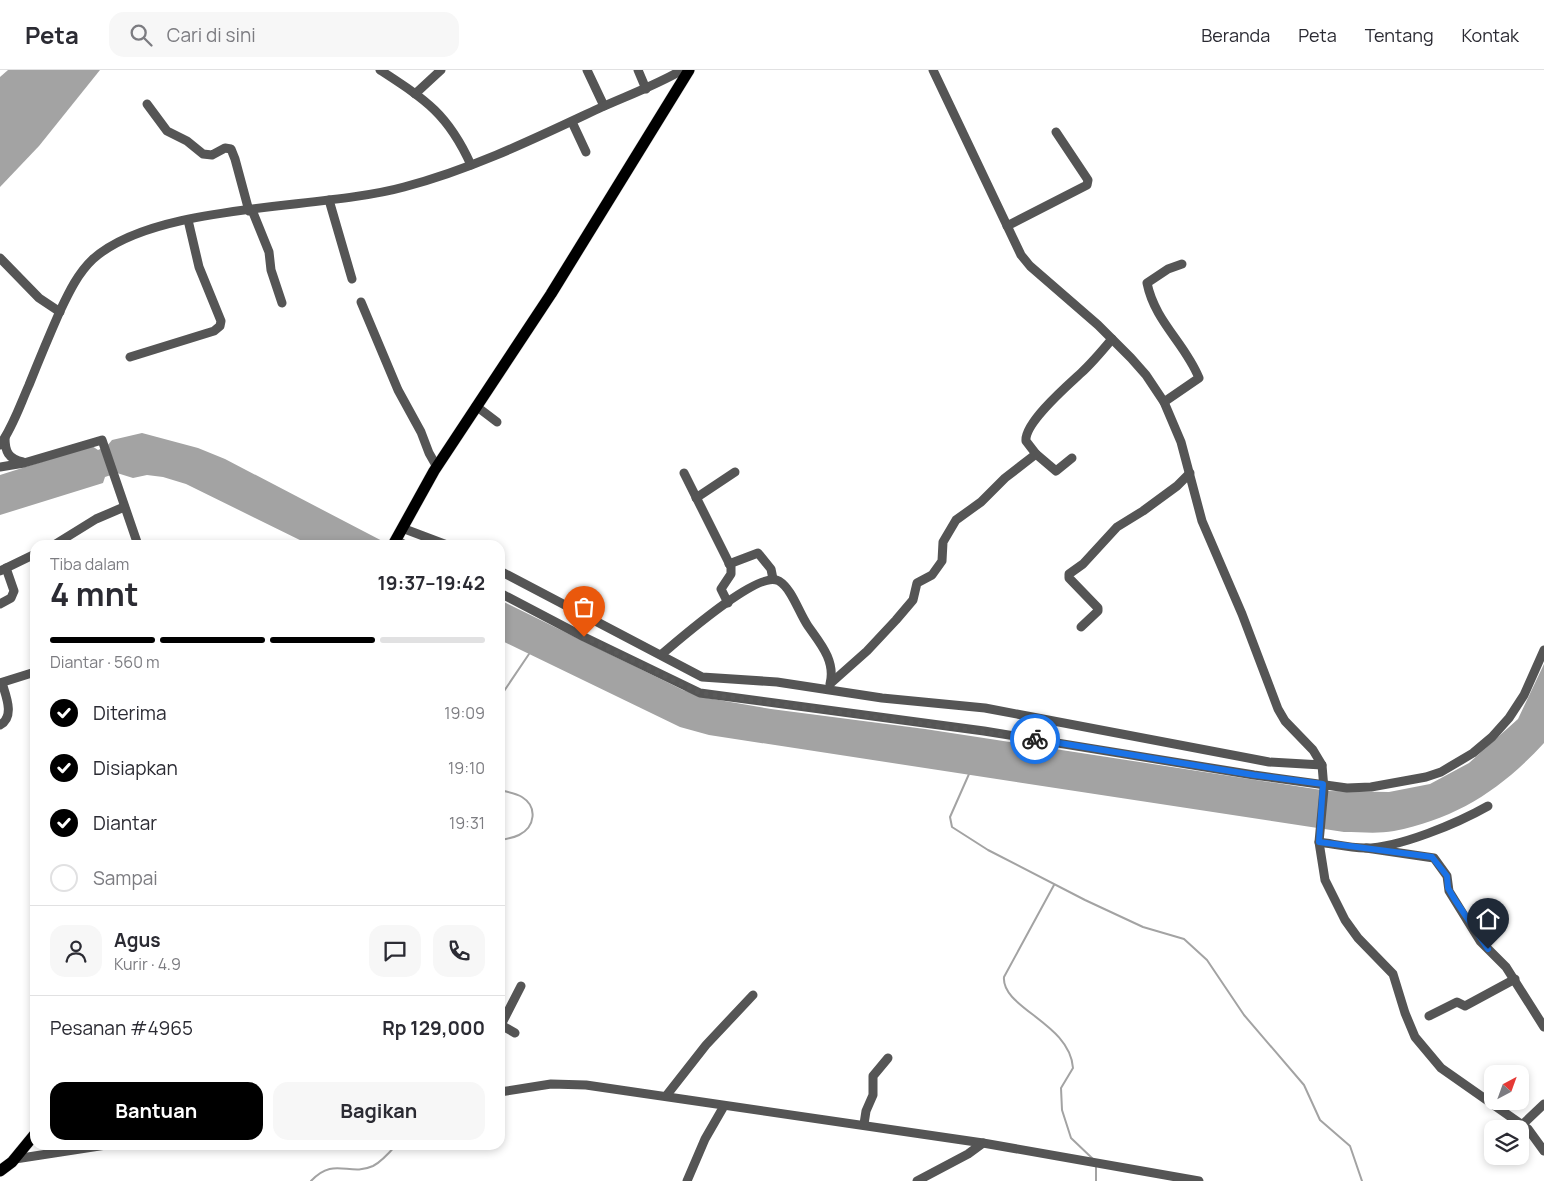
<!DOCTYPE html>
<html lang="id">
<head>
<meta charset="utf-8">
<style>
  body { margin:0; font-family:Manrope,sans-serif; background:#f7f7f7; color:#2b2b33; height:100vh; display:flex; flex-direction:column; font-size:19px; white-space:nowrap }
  * { box-sizing:border-box; margin:0 }
  p { font-size:16px; color:#7c7c81 }
  .icon { flex:none; width:28px; height:28px; fill:none; stroke:currentColor; stroke-width:2; stroke-linecap:round; stroke-linejoin:round }
  .map { position:relative; flex:1; overflow:hidden }
  .sheet { position:absolute; left:30px; top:470px; width:475px; height:610px; display:flex; flex-direction:column; background:#fff; border-radius:15px; box-shadow:0 2px 8px #0003 }
  .sheet>* { flex:none }
  .needle { width:32px; rotate:41deg }
  .buttons { position:absolute; left:1484px; top:995px; display:grid; gap:10px }
  .buttons a { display:grid; place-items:center; width:45px; height:45px; border-radius:10px; background:#fff; box-shadow:0 2px 8px #0003; font-size:25px }
  .pin { position:absolute; display:grid; place-items:center; width:42px; height:42px; color:#fff; margin:-51px -21px; border-radius:50% 50% 50% 0; rotate:-45deg; box-shadow:0 0 5px #0007 }
  .pin .icon { rotate:45deg }
  .courier { position:absolute; display:grid; place-items:center; width:50px; height:50px; margin:-25px; border:4px solid #1a73e8; border-radius:50%; background:#fff; color:#222; box-shadow:0 1px 6px #0007 }
  .head em { font-style:normal; font-weight:700 }
  .head div { display:flex; flex-direction:column-reverse }
  .head { display:flex; align-items:center; justify-content:space-between; height:85px; padding:0 20px }
  h1 { font-size:32px; font-weight:700; line-height:38px }
  .bar { display:grid; grid-template-columns:repeat(4,1fr); gap:8px 5px; align-content:center; height:60px; padding:0 20px }
  .bar i { height:6px; border-radius:4px; background:#e1e1e2 }
  .bar .active { background:#000 }
  .bar p { grid-column:span 4 }
  .line { display:flex; align-items:center; gap:12px; padding:0 20px; border-top:1px solid #e1e1e2 }
  .line div { flex:1 }
  .round { display:grid; place-items:center; flex:none; width:52px; height:52px; border-radius:15px; background:#f7f7f7 }
  ol { padding:0 20px; list-style:none }
  li { display:flex; align-items:center; gap:15px; height:55px }
  li p { margin-inline-start:auto }
  li .icon { padding:5px; border-radius:50%; background:#000; color:#fff; stroke-width:4 }
  li:last-child { color:#7c7c81 }
  li i { width:28px; height:28px; border:2px solid #e1e1e2; border-radius:50% }
  .cta { display:flex; gap:10px; margin-top:auto; padding:10px 20px }
  .cta a { flex:1; height:58px; border-radius:15px; background:#000; color:#fff; font-size:20px; font-weight:700; line-height:58px; text-align:center }
  .cta a+a { background:#f7f7f7; color:#2b2b33 }
  header { display:flex; align-items:center; gap:30px; box-sizing:border-box; height:70px; padding:0 25px; background:#fff; border-bottom:1px solid #e1e1e2 }
  header strong { font-size:24px }
  nav { display:flex; gap:28px; margin-inline-start:auto; font-size:18px }
  .search { width:350px; height:45px; background:#f7f7f7; display:flex; align-items:center; gap:12px; box-sizing:border-box; padding:0 18px; border-radius:15px; color:#7c7c81; font-size:19px }
  .map>svg:first-child { display:block }
  .water { fill:#a3a3a3 }
  .lines { fill:none; stroke-linecap:round; stroke-linejoin:round }
  .stream { stroke:#a3a3a3; stroke-width:2 }
  .major-casing { stroke:#dbdbdb; stroke-width:12 }
  .minor { stroke:#555; stroke-width:9 }
  .major { stroke:#000; stroke-width:11 }
  .done { stroke:#595959; stroke-width:5; stroke-dasharray:0 9 }
  .route { stroke:#1a73e8; stroke-width:6 }
</style>
</head>
<body>
<header>
<strong>Peta</strong>
<div class="search"><svg class="icon" aria-label="search" viewBox="0 0 24 24"><circle cx="10" cy="10" r="6"/><path d="M15 15l6 6"/></svg>Cari di sini</div>
<nav><a>Beranda</a><a>Peta</a><a>Tentang</a><a>Kontak</a></nav>
</header>
<div class="map">
<svg width="1544" height="1111" viewBox="0 0 1544 1111">
  <rect width="100%" height="100%" fill="#fff"/>
  <g class="water">
    <polygon points="8,0 100,0 39,76 0,117 0,7"/>
    <polygon points="142,363 198,378 225,389 390,475 310,475 186,414 163,407 147,405 133,408 117,403 105,407 103,413 0,445 0,405 92,376 98,380 107,376 112,370"/>
    <path d="M500,530l183,90 24,8 64,11 154,20 403,62 61,1 41,-8 39,-21 49,-44 26,-55v79c-42,46 -88,76 -150,88 -16,3 -34,1 -50,1l-635,-97 -29,-8 -180,-87z"/>
  </g>
  <g class="lines">
    <g class="stream">
      <polyline points="500,627 529,584"/>
      <polyline points="969,704 950,747 952,757 988,780 1085,830 1143,857 1184,869 1207,890 1244,945 1304,1015 1320,1050 1350,1076 1362,1111"/>
      <path d="M500,720c7,2 16,3 22,7 16,10 13,30 -3,38 -6,3 -13,4 -19,5"/>
      <path d="M1054,815l-50,92c-3,31 66,46 69,91l-12,20 1,22 9,28 22,21"/>
      <polyline points="1096,1096 1096,1111"/>
      <path d="M311,1111c23,-25 38,-4 62,-15 8,-4 17,-14 23,-21"/>
    </g>
    <defs>
      <g id="major">
        <polyline points="393,475 434,401 551,224 689,0"/>
        <polyline points="0,1101 12,1092 35,1064"/>
      </g>
    </defs>
    <use href="#major" class="major-casing"/>
    <g class="minor">
      <path d="M380,0c46,30 68,44 91,95"/>
      <polyline points="587,0 604,36"/>
      <polyline points="638,0 646,19"/>
      <polyline points="933,0 1021,185 1030,196 1098,255 1131,288 1146,305 1164,332 1181,372 1202,451 1242,544 1278,639 1285,651 1313,680 1322,695 1324,719 1319,772 1325,810 1345,850 1358,868 1393,904 1405,943 1415,967 1441,998 1528,1059 1544,1081"/>
      <polyline points="415,24 441,0"/>
      <polyline points="147,34 167,61 187,71 203,84 212,85 225,78 231,79 235,89 249,141"/>
      <polyline points="572,52 586,82"/>
      <polyline points="329,130 352,209"/>
      <polyline points="252,140 269,182 271,200 282,233"/>
      <polyline points="1007,156 1087,115 1088,110 1056,62"/>
      <polyline points="0,188 39,228 60,242"/>
      <polyline points="361,232 398,320 421,362 429,383 437,397"/>
      <polyline points="130,287 214,261 220,256 221,251 199,197 188,150"/>
      <path d="M1164,332l35,-24c-14,-35 -44,-56 -52,-95l21,-14 14,-5"/>
      <polyline points="476,336 497,352"/>
      <path d="M5,368c0,13 3,21 18,24"/>
      <path d="M0,375c13,-18 20,-40 29,-60 10,-25 20,-49 31,-74 9,-19 18,-38 33,-52 63,-57 228,-49 311,-72 69,-18 134,-50 198,-80 27,-12 54,-22 80,-37"/>
      <polyline points="1036,384 1056,401 1072,388"/>
      <polyline points="0,397 24,393 102,370 138,475"/>
      <polyline points="684,403 731,497 731,504 721,519 728,533"/>
      <polyline points="696,428 735,402"/>
      <polyline points="402,458 447,475"/>
      <polyline points="396,470 405,475"/>
      <polyline points="54,475 96,449 124,437"/>
      <polyline points="729,494 758,483 771,499 773,509"/>
      <polyline points="0,501 35,484"/>
      <polyline points="500,501 702,607 777,612 882,628 985,638 1269,692 1322,695"/>
      <polyline points="500,523 584,567 700,623 984,661 1254,705 1347,718 1371,717 1426,707 1441,702 1473,683 1492,667 1509,648 1524,625 1544,580"/>
      <polyline points="0,534 11,528 14,521 6,498"/>
      <polyline points="1081,557 1098,541 1098,538 1069,508 1069,504 1083,494 1117,457 1143,441 1177,416 1190,403"/>
      <path d="M662,584c17,-14 97,-85 117,-73 13,8 20,32 29,45 12,17 28,35 22,58"/>
      <polyline points="0,613 35,602"/>
      <path d="M831,613l36,-32 29,-31 17,-20 4,-17 15,-8 10,-14 1,-19 13,-22 25,-18 24,-24 31,-24 -10,-13c-2,-18 42,-56 55,-68 11,-10 21,-22 31,-34"/>
      <path d="M0,655c15,-8 6,-29 2,-42"/>
      <path d="M1319,772c15,2 31,6 46,6 34,0 93,-25 123,-42"/>
      <polyline points="1366,778 1434,788 1447,806 1449,821 1480,871 1506,897 1544,957"/>
      <polyline points="1429,946 1457,932 1465,936 1515,909"/>
      <polyline points="501,955 515,963"/>
      <polyline points="500,957 521,916"/>
      <polyline points="500,1022 551,1014 586,1015 983,1073 1199,1111"/>
      <polyline points="666,1026 706,975 753,925"/>
      <polyline points="864,1054 866,1041 873,1025 873,1006 888,988"/>
      <polyline points="1522,1055 1544,1034"/>
      <polyline points="15,1089 106,1075"/>
      <polyline points="687,1111 705,1069 724,1036"/>
      <polyline points="917,1111 968,1084 983,1073"/>
    </g>
    <use href="#major" class="major"/>
  </g>
  <g class="lines">
    <polyline class="done" points="584,567 700,623 1035,669"/>
    <polyline class="route" points="1035,669 1254,705 1323,714 1319,772 1432,787 1447,806 1448,818 1455,830 1488,879"/>
  </g>
</svg>
<div class="buttons">
<a><svg class="needle" viewBox="-14 -14 28 28"><path d="M0-13l5 13h-10z" fill="#e53935"/><path d="M0 13l5-13h-10z" fill="#7c7c81"/></svg></a>
<a><svg class="icon" aria-label="layers" viewBox="0 0 24 24"><path d="M12 4l9 5-9 5-9-5zM3 14l9 5 9-5"/></svg></a>
</div>
<div class="pin" style="left:584px;top:567px;background:#ea580c"><svg class="icon" aria-label="bag" viewBox="0 0 24 24"><path d="M5 8h14l-1 12H6zM9 8a3 3 0 0 1 6 0"/></svg></div>
<div class="pin" style="left:1488px;top:879px;background:#1f2937"><svg class="icon" aria-label="home" viewBox="0 0 24 24"><path d="M3 11l9-7 9 7M6 9v11h12V9"/></svg></div>
<div class="courier" style="left:1035px;top:669px"><svg class="icon" aria-label="bike" viewBox="0 0 24 24"><circle cx="6" cy="16" r="4"/><circle cx="18" cy="16" r="4"/><path d="M6 16l4-8h5l3 8M10 8l3 8H6M13 5h3"/></svg></div>
<section class="sheet">
<div class="head"><div><h1>4 mnt</h1><p>Tiba dalam</p></div><em>19:37–19:42</em></div>
<div class="bar"><i class="active"></i><i class="active"></i><i class="active"></i><i></i><p>Diantar · 560 m</p></div>
<ol>
<li><svg class="icon" aria-label="check" viewBox="0 0 24 24"><path d="M5 12l5 5 9-10"/></svg>Diterima<p>19:09</p></li>
<li><svg class="icon" aria-label="check" viewBox="0 0 24 24"><path d="M5 12l5 5 9-10"/></svg>Disiapkan<p>19:10</p></li>
<li><svg class="icon" aria-label="check" viewBox="0 0 24 24"><path d="M5 12l5 5 9-10"/></svg>Diantar<p>19:31</p></li>
<li><i></i>Sampai</li>
</ol>
<div class="line" style="height:90px"><a class="round"><svg class="icon" aria-label="person" viewBox="0 0 24 24"><circle cx="12" cy="8" r="4"/><path d="M4 21q1-7 8-7t8 7"/></svg></a><div><b>Agus</b><p>Kurir · 4.9</p></div><a class="round"><svg class="icon" aria-label="chat" viewBox="0 0 24 24"><path d="M4 5h16v11H9l-5 4z"/></svg></a><a class="round"><svg class="icon" aria-label="phone" viewBox="0 0 24 24"><path d="M5 4h4l2 5-3 2q2 4 5 5l2-3 5 2v4C11 20 4 13 5 4z"/></svg></a></div>
<div class="line" style="height:65px"><div>Pesanan #4965</div><b>Rp 129,000</b></div>
<div class="cta"><a>Bantuan</a><a>Bagikan</a></div>
</section>
</div>
</body>
</html>
